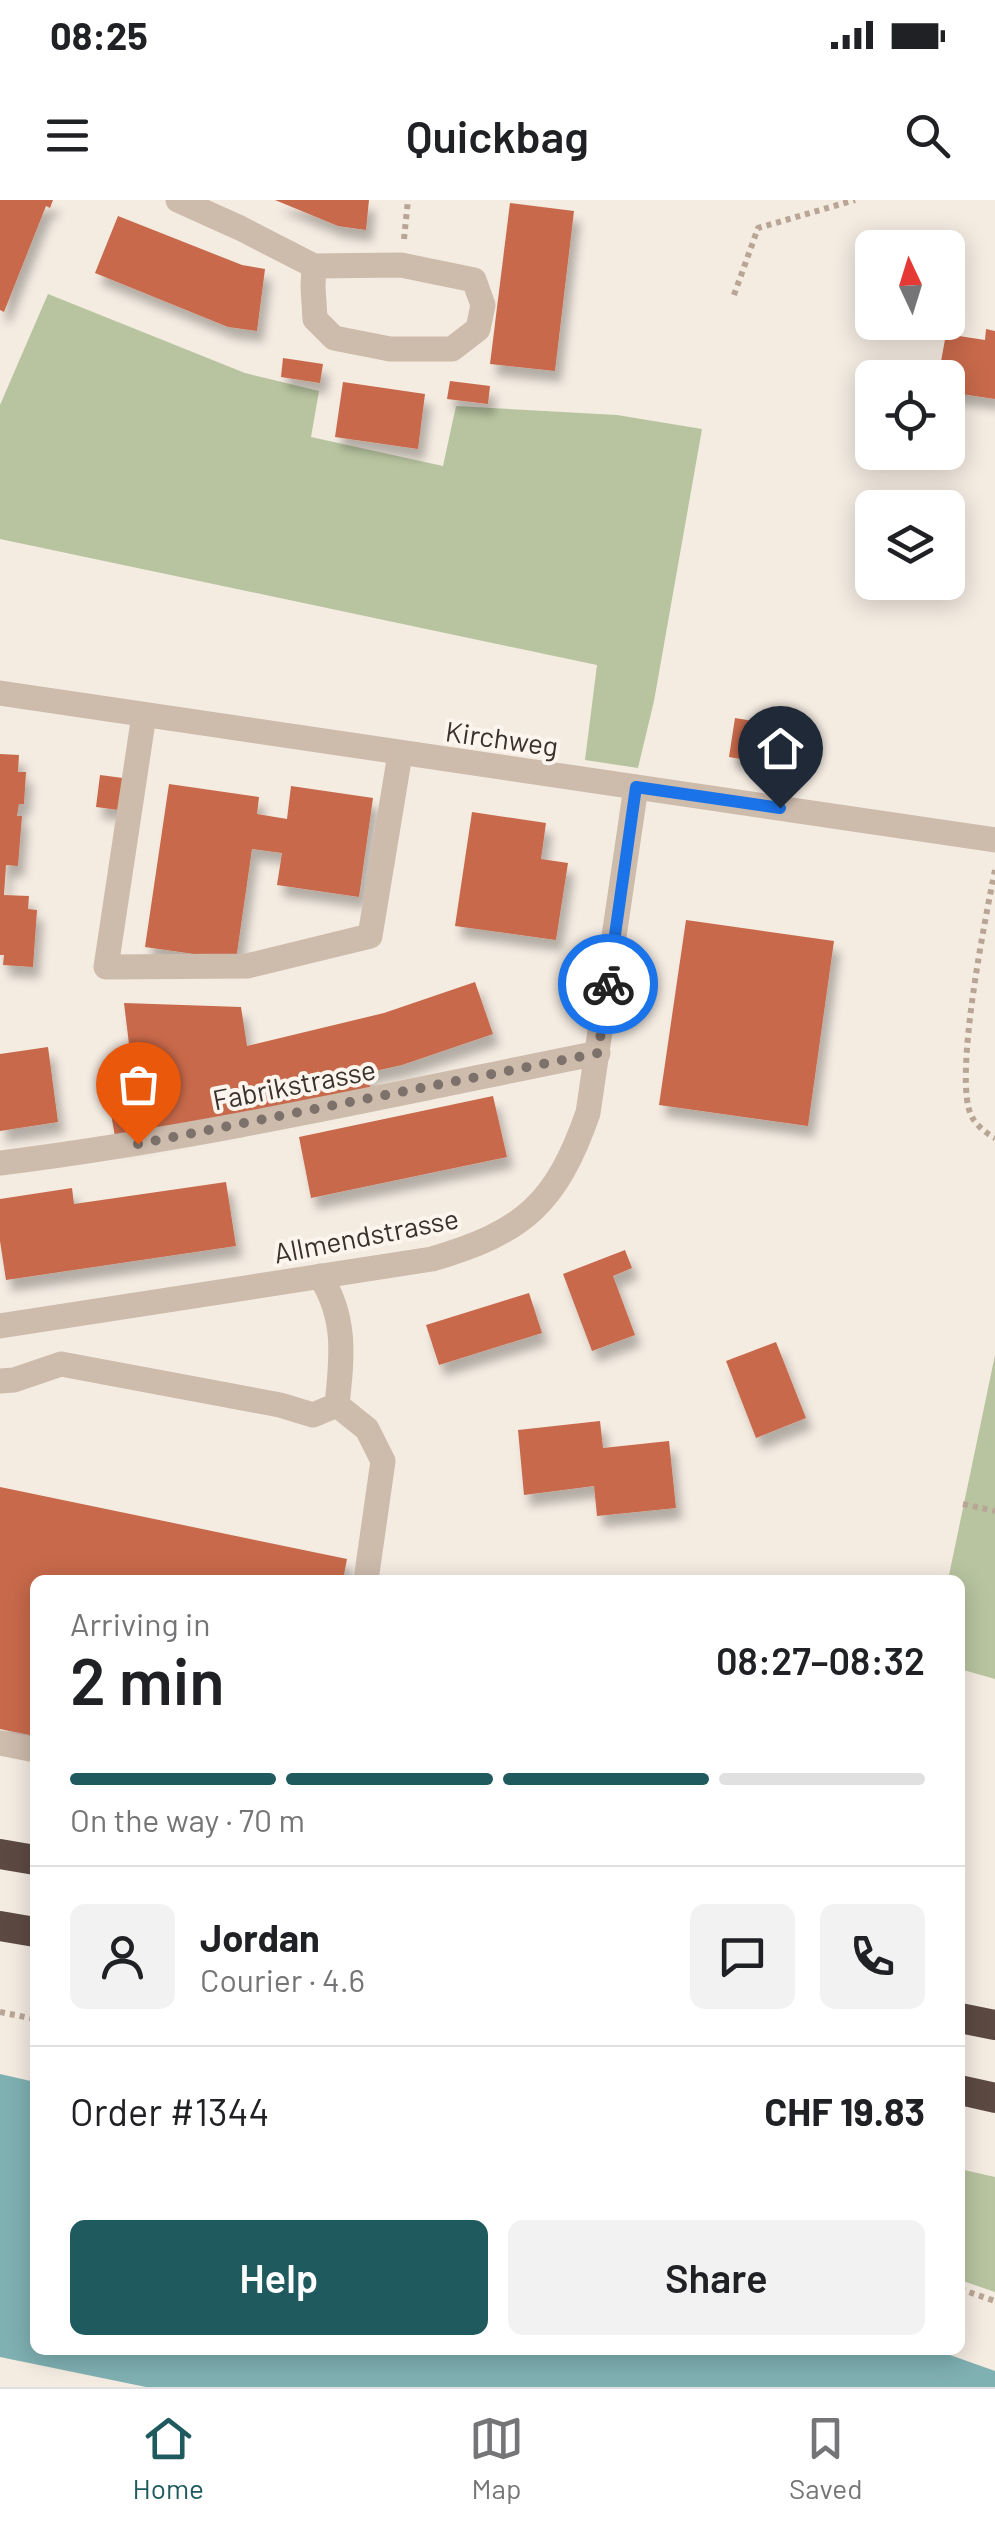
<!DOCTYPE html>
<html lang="en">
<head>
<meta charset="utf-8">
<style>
  body { margin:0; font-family:Barlow,sans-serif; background:#f2f2f2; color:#202124; height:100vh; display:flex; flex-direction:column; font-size:38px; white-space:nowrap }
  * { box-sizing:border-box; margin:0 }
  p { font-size:32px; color:#757577 }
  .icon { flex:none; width:55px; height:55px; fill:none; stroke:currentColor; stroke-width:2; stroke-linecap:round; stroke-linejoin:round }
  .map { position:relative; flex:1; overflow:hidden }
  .details { position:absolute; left:30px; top:1375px; width:935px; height:780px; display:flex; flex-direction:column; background:#fff; border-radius:15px; box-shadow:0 5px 25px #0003 }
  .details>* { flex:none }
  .needle { width:65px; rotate:356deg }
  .buttons { position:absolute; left:855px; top:30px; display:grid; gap:20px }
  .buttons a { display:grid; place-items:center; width:110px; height:110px; border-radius:15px; background:#fff; box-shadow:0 5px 25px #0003; font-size:50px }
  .pin { position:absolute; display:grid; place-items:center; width:85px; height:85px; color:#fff; margin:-102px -42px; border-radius:50% 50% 50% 0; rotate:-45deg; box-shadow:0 0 10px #0007 }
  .pin .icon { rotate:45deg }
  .courier { position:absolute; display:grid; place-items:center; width:100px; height:100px; margin:-50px; border:8px solid #1a73e8; border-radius:50%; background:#fff; color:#222; box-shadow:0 2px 12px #0007 }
  .summary em { font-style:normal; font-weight:600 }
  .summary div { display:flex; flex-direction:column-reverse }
  .summary { display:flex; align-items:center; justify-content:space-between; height:170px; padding:0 40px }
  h1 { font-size:65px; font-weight:600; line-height:75px }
  .bar { display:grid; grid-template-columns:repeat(4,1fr); gap:15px 10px; align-content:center; height:120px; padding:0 40px }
  .bar i { height:12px; border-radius:8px; background:#e0e0e0 }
  .bar .active { background:#1f5a5e }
  .bar p { grid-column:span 4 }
  .line { display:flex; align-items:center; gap:25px; padding:0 40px; border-top:2px solid #e0e0e0 }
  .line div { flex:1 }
  .round { display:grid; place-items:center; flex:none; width:105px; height:105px; border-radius:15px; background:#f2f2f2 }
  .action { display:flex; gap:20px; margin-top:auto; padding:20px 40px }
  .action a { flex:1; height:115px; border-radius:15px; background:#1f5a5e; color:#fff; font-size:40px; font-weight:600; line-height:115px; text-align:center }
  .action a+a { background:#f2f2f2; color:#202124 }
  .status { display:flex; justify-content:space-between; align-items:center; height:70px; padding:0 50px; background:#fff; direction:ltr }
  .status svg { height:28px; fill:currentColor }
  header { display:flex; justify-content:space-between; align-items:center; height:130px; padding:0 40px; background:#fff; font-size:45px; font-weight:600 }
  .tabs { display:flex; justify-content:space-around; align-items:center; height:140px; border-top:2px solid #e0e0e0; background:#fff; font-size:28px; color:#757577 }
  .tabs a { display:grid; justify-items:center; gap:5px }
  .tabs .active { color:#1f5a5e }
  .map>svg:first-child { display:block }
  .green { fill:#b8c4a0 }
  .water { fill:#7fb0b2 }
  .building { fill:#c8694b; filter:url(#shadow) }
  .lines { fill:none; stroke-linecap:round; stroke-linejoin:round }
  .path { stroke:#b9a596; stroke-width:6; stroke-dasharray:5 5; stroke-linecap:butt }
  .minor { stroke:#cdbbac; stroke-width:25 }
  .highway { stroke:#5c4a42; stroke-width:30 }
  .done { stroke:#7c716b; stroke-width:10; stroke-dasharray:0 18 }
  .route { stroke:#1a73e8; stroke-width:12 }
  .labels { text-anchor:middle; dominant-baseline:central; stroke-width:8; stroke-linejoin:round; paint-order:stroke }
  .street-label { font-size:28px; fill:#3b302b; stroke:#fbf5ee }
</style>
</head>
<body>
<div class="status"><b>08:25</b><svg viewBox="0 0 49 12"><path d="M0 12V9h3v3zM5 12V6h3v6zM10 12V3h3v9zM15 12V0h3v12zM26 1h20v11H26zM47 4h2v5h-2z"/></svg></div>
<header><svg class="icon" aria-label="menu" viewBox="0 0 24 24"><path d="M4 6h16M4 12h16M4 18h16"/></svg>Quickbag<svg class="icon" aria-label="search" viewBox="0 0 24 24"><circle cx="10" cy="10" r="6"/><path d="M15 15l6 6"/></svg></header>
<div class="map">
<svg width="995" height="2187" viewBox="0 0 995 2187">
  <defs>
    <filter id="shadow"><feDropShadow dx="6" dy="11" stdDeviation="5" flood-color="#0004"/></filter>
  </defs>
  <rect width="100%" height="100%" fill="#f4ebe1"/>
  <g class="green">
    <polygon points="48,94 245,173 319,191 311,237 443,266 456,206 617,215 702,229 654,501 638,568 585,560 597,465 0,339 0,205"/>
    <polygon points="995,1155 995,1479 960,1469 960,1380 948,1380"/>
    <polygon points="960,1969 995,1977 995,2092 960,2080"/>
  </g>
  <polygon class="water" points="0,1874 35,1882 35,2150 936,2150 995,2171 995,2187 146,2187 0,2157"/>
  <g class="building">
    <polygon points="0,0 53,0 50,8 46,6 4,112 0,110"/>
    <polygon points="275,0 369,0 366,30 338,26"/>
    <polygon points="510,3 574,11 555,171 490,164"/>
    <polygon points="118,16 242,65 265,69 257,131 228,127 95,73"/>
    <polygon points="986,129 995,131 995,199 948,192 948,178 938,178 946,134 985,140"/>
    <polygon points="283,158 323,164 320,183 281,177"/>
    <polygon points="450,181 490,186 488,204 447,199"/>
    <polygon points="343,182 425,194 418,249 335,237"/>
    <polygon points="735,518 783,526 777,565 729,557"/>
    <polygon points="0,554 19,555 18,572 26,572 24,604 19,604 17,616 22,616 18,666 6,665 4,695 29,696 28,709 37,710 33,767 3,765 4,755 0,755"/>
    <polygon points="100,575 123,578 119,610 96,607"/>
    <polygon points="169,584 259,597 257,614 287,619 291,586 373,598 359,697 277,685 282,653 252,649 236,760 145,747"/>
    <polygon points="472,612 546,623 541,659 568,663 556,740 455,726"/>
    <polygon points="686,720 834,741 808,926 659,905"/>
    <polygon points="475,782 493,834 402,865 366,873 371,890 116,942 104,875 132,869 124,803 241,807 247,846 384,813"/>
    <polygon points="48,847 58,922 0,931 0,854"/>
    <polygon points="493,896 507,957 311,998 299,937"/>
    <polygon points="226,982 236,1046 6,1080 0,1041 0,999 72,988 74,1004"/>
    <polygon points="625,1050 632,1068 613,1076 635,1135 592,1151 563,1074"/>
    <polygon points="529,1093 542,1133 439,1165 426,1125"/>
    <polygon points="776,1142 806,1218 756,1238 726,1161"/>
    <polygon points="600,1221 603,1248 669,1241 676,1308 597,1316 594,1286 524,1295 518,1230"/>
    <polygon points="0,1287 347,1359 343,1380 35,1380 35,1536 0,1529"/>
  </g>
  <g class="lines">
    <g class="path">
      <polyline points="404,39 408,0"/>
      <polyline points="734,95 758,28 855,0"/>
      <path d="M995,670c-9,45 -43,212 -23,247 4,8 15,17 23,21"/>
      <polyline points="963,1304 995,1311"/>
      <polyline points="0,1812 35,1819"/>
      <polyline points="960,2089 995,2101"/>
    </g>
    <g class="minor">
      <polyline points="178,0 240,28 314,66 401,65 474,80 483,105 478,129 452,149 390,149 334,138 315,119 313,87 314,66"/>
      <polyline points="0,493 995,640"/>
      <polyline points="144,515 106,767 247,766 370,736 400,554"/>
      <path d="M0,963c201,-25 399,-70 598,-110"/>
      <path d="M0,1126l432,-67c92,-27 124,-55 156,-146l48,-326"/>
      <path d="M0,1181l14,-1 47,-16 219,41 33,10 24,-10c5,-47 10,-87 -17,-129"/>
      <polyline points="337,1205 367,1229 383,1261 366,1380"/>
      <polyline points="0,1543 35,1550"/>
    </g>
    <g class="highway">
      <polyline points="0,1654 35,1660"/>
      <polyline points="0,1726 35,1732"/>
      <polyline points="960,1818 995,1825"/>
      <polyline points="960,1890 995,1898"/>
    </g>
  </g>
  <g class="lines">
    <polyline class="done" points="138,944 598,853 608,784"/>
    <polyline class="route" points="608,784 636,587 780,608"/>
  </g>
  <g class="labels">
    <g class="street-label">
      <text transform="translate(502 538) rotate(8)">Kirchweg</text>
      <text transform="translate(294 884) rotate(-11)">Fabrikstrasse</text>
      <text transform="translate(366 1035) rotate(-11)">Allmendstrasse</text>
    </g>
  </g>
</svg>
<div class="buttons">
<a><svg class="needle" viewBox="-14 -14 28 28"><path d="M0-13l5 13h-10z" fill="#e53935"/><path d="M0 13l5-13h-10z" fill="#757577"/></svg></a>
<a><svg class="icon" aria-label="locate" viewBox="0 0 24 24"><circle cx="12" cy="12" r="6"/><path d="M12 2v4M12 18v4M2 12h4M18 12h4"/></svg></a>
<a><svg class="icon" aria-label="layers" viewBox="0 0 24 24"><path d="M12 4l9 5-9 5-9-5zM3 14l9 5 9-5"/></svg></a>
</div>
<div class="pin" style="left:138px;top:944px;background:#ea580c"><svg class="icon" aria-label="bag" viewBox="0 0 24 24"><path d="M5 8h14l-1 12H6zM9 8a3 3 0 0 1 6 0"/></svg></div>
<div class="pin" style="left:780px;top:608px;background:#1f2937"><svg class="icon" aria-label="home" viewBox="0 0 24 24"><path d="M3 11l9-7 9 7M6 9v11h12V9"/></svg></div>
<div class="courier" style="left:608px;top:784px"><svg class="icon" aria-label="bike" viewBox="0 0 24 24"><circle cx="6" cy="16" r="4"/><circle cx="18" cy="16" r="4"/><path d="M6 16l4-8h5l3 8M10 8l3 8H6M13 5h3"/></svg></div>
<section class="details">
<div class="summary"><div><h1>2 min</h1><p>Arriving in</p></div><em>08:27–08:32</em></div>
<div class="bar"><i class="active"></i><i class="active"></i><i class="active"></i><i></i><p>On the way · 70 m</p></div>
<div class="line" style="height:180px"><a class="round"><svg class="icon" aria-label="person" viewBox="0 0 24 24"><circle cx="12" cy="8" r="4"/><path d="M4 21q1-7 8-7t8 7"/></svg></a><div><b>Jordan</b><p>Courier · 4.6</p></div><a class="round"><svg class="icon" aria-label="chat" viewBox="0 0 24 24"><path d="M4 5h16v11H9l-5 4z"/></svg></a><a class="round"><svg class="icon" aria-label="phone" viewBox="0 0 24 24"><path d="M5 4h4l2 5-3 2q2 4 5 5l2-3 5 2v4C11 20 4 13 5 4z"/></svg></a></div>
<div class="line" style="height:130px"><div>Order #1344</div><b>CHF 19.83</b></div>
<div class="action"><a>Help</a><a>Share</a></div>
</section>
</div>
<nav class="tabs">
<a class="active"><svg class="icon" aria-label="home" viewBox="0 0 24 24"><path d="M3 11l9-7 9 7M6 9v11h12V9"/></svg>Home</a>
<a><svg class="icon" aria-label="map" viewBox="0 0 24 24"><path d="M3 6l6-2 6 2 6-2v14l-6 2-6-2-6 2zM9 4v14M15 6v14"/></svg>Map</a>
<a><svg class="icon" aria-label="saved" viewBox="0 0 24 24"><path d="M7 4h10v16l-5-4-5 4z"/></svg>Saved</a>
</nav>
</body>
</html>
